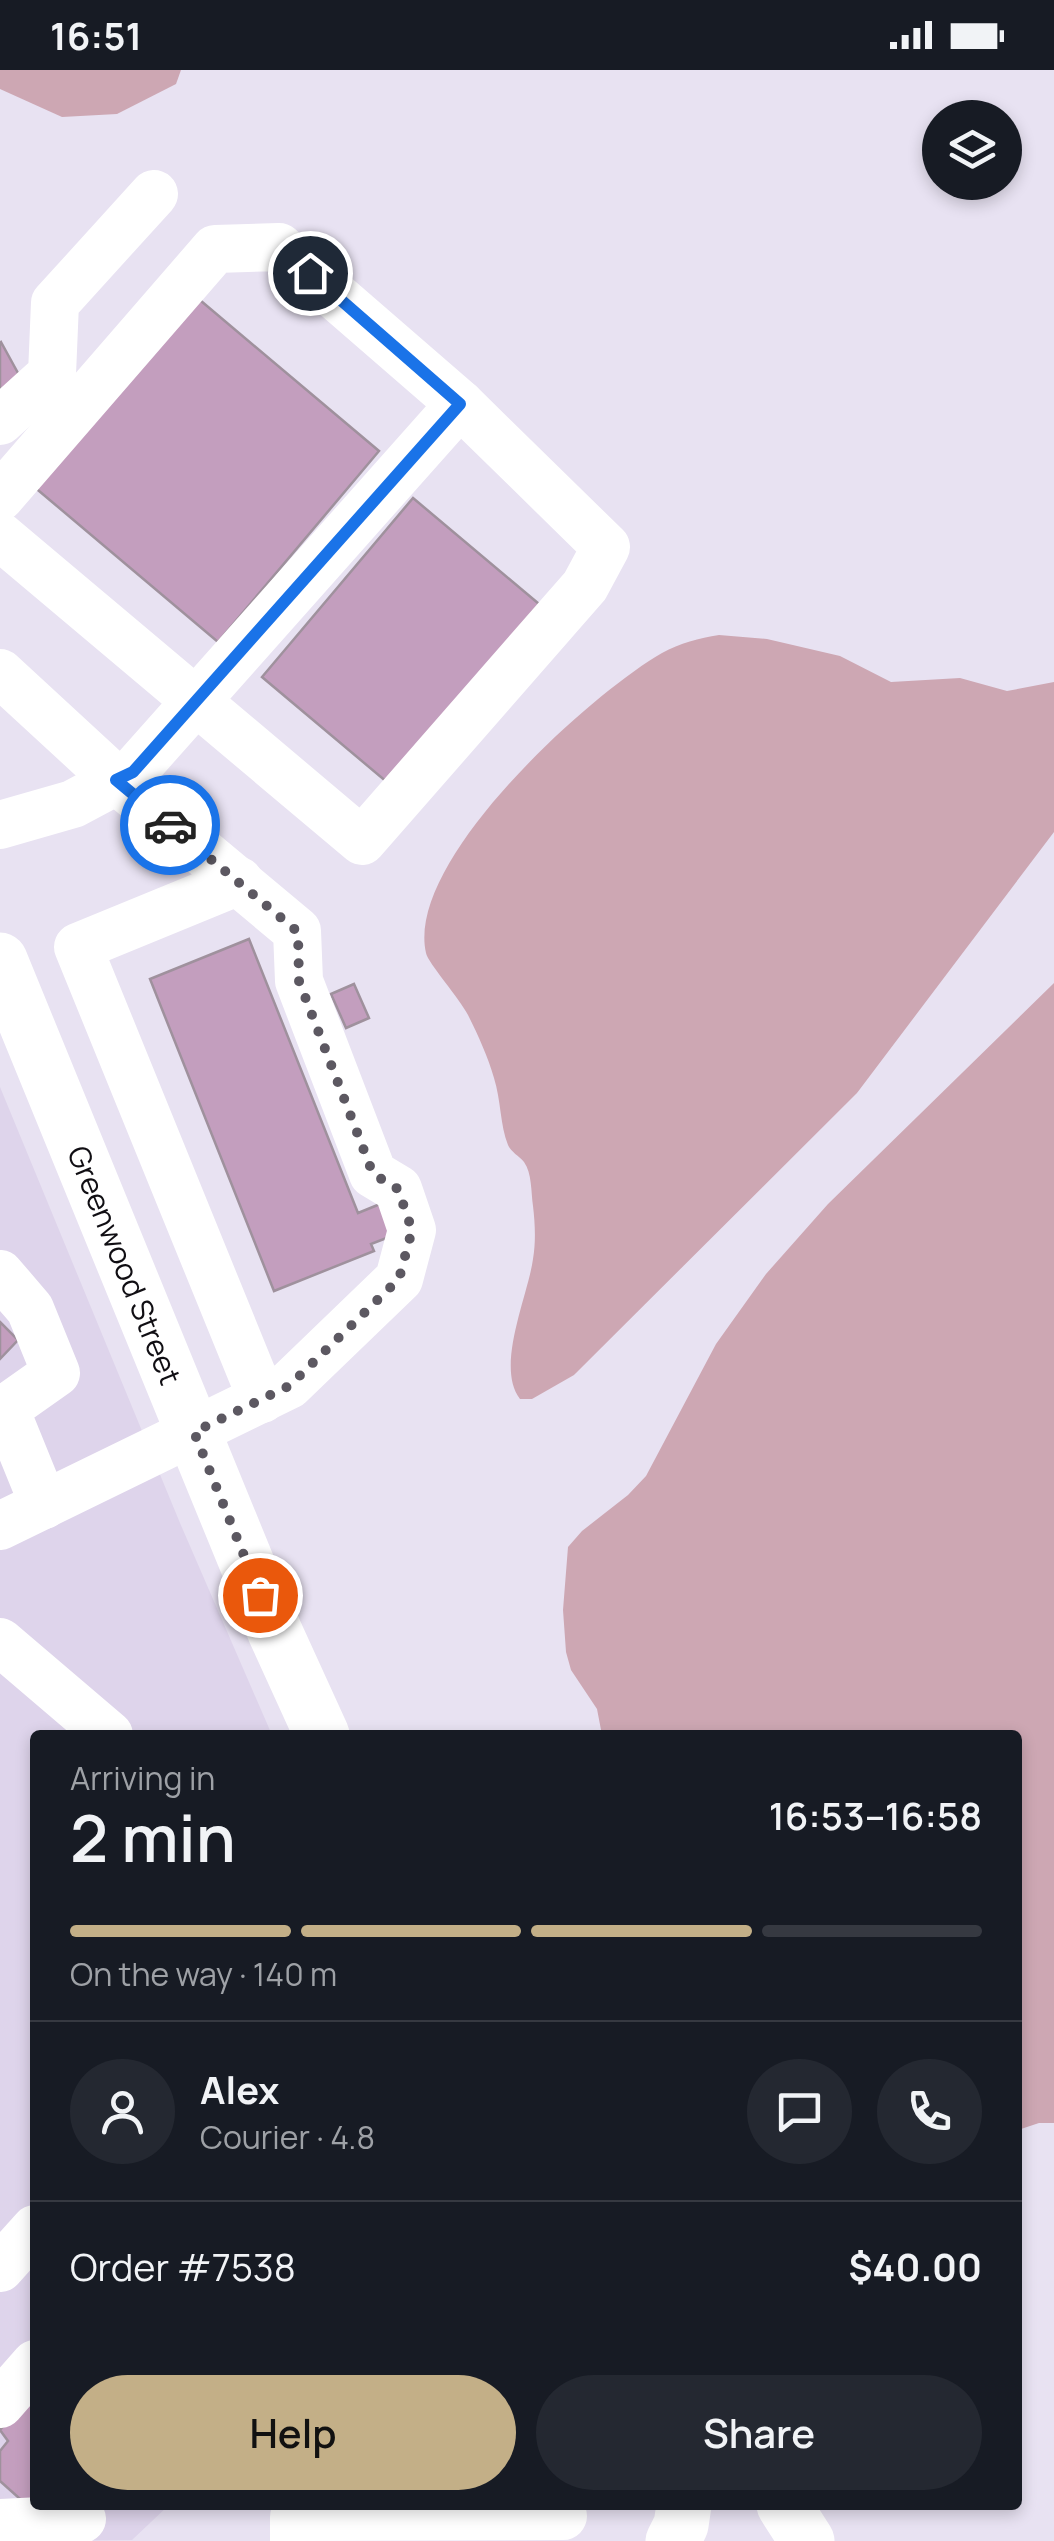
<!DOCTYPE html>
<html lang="en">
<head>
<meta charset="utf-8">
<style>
  body { margin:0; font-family:Manrope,sans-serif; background:#242831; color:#f1f3f6; height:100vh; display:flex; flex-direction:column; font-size:38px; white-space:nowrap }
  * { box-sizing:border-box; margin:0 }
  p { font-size:32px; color:#9ea1a6 }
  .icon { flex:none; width:55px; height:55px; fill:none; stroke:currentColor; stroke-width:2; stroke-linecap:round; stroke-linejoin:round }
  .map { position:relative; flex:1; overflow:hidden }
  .panel { position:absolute; left:30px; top:1660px; width:992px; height:780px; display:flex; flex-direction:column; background:#171b24; border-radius:10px; box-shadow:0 5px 15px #0003 }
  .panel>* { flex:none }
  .controls { position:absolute; left:922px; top:30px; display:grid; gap:20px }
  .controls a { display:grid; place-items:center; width:100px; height:100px; border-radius:50%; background:#171b24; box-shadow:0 5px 15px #0003; font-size:50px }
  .pin { position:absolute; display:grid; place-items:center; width:85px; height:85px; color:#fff; margin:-42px; border:5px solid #fff; border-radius:50%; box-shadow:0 2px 10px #0007 }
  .courier { position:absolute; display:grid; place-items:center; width:100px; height:100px; margin:-50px; border:8px solid #1a73e8; border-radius:50%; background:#fff; color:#222; box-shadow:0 2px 12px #0007 }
  .overview em { font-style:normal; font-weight:600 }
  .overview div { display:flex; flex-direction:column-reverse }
  .overview { display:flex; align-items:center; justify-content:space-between; height:170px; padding:0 40px }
  h1 { font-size:65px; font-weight:600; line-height:75px }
  .bar { display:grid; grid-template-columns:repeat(4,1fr); gap:15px 10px; align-content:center; height:120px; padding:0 40px }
  .bar i { height:12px; border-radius:8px; background:#363941 }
  .bar .selected { background:#c3af87 }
  .bar p { grid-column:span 4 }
  .line { display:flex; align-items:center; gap:25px; padding:0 40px; border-top:2px solid #363941 }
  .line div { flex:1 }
  .round { display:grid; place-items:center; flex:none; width:105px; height:105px; border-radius:52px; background:#242831 }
  .primary-button { display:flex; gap:20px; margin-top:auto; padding:20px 40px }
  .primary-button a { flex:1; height:115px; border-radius:60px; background:#c3af87; color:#111; font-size:40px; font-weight:600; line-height:115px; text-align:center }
  .primary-button a+a { background:#242831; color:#f1f3f6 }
  .status { display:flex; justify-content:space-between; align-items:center; height:70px; padding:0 50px; background:#171b24; direction:ltr }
  .status svg { height:28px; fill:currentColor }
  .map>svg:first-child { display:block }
  .built { fill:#ded4eb }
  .green { fill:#cda7b3 }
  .building { fill:#c39ebe; stroke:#9f919d; stroke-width:2.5 }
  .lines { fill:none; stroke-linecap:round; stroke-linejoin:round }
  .minor { stroke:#fff; stroke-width:48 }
  .major { stroke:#fff; stroke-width:55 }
  .done { stroke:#5c5861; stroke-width:10; stroke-dasharray:0 18 }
  .route { stroke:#1a73e8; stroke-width:12 }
  .labels { text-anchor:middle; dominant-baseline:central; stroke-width:9; stroke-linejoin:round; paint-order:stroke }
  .street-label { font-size:30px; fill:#100e13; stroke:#fff }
</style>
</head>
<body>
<div class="status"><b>16:51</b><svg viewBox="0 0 49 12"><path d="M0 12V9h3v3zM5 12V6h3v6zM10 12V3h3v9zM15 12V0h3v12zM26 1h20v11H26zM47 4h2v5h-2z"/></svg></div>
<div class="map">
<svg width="1054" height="2471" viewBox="0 0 1054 2471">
  <rect width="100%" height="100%" fill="#e8e2f2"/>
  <polygon class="built" points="0,1017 180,1453 272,1665 35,1665 35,2435 169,2435 132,2470 0,2471"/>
  <g class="green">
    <polygon points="0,0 181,0 176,14 117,44 62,47 0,19"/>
    <path d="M719,565l48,4 73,17 51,26 69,-4 47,13 47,-9v150l-197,261 -283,282 -42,24h-12c-25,-32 8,-103 13,-140 3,-17 2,-36 0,-53 -2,-14 -1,-33 -9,-44 -5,-6 -13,-10 -16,-17 -8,-20 -7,-45 -14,-67 -6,-21 -16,-43 -26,-63 -8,-16 -40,-52 -42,-62 -21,-92 163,-258 236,-300 18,-10 37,-15 57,-18z"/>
    <polygon points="1054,913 1054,2053 1039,2053 1018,2060 1018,1665 602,1665 597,1639 571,1600 566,1582 563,1540 568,1477 582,1461 628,1425 646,1406 716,1274 766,1204 828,1134"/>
  </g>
  <g class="building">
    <polygon points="194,225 379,381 218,572 32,415"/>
    <polygon points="1,272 24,314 0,328 0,273"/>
    <polygon points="413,428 539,534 388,713 262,607"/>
    <polygon points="249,869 358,1143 385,1132 397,1164 371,1174 374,1181 274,1221 150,909"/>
    <polygon points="354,914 369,948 346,958 331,924"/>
    <polygon points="0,1252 18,1270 0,1289"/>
    <polygon points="35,2321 35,2430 29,2437 0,2411 0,2381 8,2371 0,2360"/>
  </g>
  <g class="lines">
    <g class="minor">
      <polyline points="0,351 52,304 55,233 154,124"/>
      <polyline points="0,427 215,179 279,177 460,334 606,477 585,516 362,771 0,466"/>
      <polyline points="0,603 116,710 297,861 299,911 373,1104 398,1119 412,1160 399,1209 289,1315 0,1456"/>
      <polyline points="0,755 73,734 133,702 460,334"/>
      <polyline points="239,811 78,877 262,1329"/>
      <polyline points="0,1204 30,1239 56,1303 5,1339 44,1435"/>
      <polyline points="0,1572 109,1665"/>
      <polyline points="0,2198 35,2159"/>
      <polyline points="0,2334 35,2294"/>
      <polyline points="0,2453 82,2449"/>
      <polyline points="294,2471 294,2447 563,2446"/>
    </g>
    <g class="major">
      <polyline points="0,890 275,1562 322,1665"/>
      <polyline points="784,2435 807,2471"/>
      <polyline points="673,2471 681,2455 684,2435"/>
    </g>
  </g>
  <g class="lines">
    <polyline class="done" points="170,755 298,862 299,911 373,1104 398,1119 412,1160 399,1209 289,1316 194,1362 260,1525"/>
    <polyline class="route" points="170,755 116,710 133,702 460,334 310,203"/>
  </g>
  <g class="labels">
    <g class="street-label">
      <text transform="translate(125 1195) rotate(68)">Greenwood Street</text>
    </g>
  </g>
</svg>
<div class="controls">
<a><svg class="icon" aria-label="layers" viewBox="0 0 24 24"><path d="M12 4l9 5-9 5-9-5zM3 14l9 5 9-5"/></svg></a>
</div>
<div class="pin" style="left:260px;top:1525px;background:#ea580c"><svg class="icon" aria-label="bag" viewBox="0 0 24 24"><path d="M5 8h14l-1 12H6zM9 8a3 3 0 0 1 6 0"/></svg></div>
<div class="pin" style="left:310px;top:203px;background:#1f2937"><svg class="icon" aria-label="home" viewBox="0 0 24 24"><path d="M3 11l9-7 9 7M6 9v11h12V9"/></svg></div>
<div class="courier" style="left:170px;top:755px"><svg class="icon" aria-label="car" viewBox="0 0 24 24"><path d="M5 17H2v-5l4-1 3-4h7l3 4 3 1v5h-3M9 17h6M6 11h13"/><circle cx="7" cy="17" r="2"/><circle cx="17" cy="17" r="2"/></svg></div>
<section class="panel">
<div class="overview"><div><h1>2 min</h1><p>Arriving in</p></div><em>16:53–16:58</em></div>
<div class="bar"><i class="selected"></i><i class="selected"></i><i class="selected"></i><i></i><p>On the way · 140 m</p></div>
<div class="line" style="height:180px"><a class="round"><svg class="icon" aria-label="person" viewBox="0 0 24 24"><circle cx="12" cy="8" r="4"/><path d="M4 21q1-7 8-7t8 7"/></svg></a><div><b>Alex</b><p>Courier · 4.8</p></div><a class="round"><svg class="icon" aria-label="chat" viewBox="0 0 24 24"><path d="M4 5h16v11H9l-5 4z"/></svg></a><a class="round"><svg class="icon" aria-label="phone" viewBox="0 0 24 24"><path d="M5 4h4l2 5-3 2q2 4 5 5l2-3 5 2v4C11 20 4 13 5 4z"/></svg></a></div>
<div class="line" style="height:130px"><div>Order #7538</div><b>$40.00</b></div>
<div class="primary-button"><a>Help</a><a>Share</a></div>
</section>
</div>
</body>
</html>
